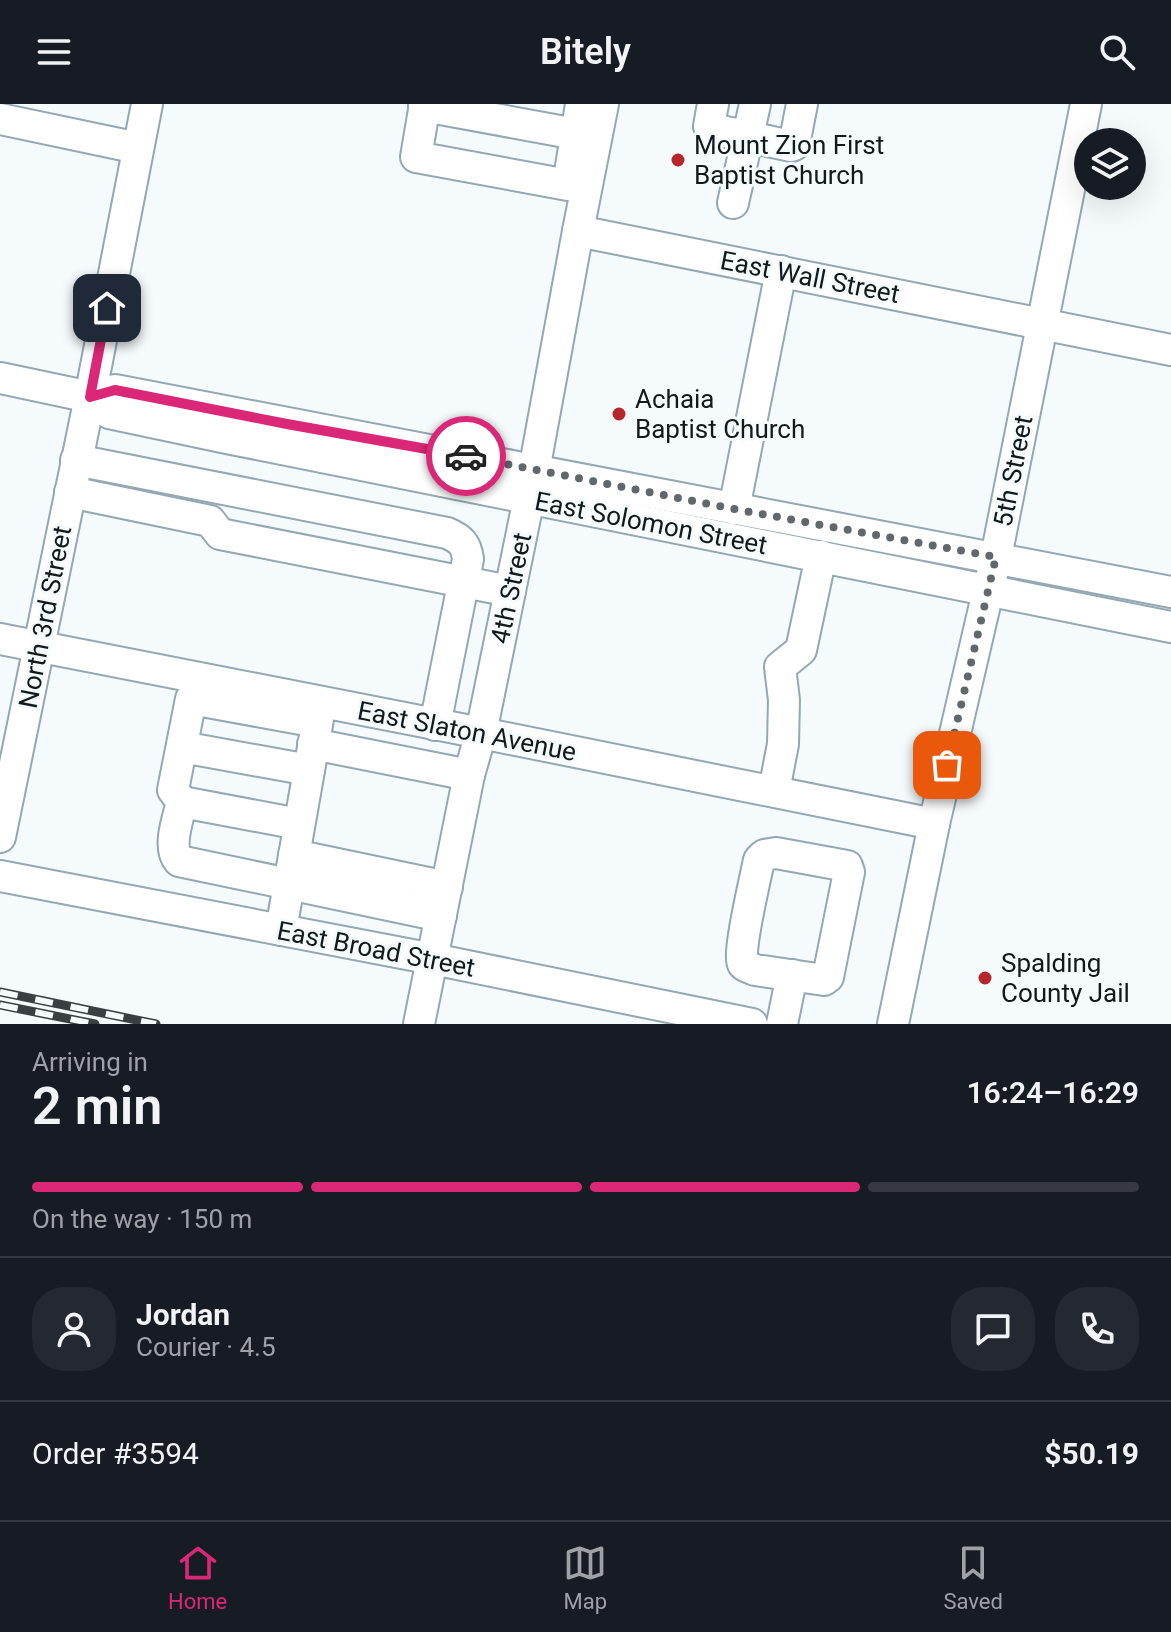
<!DOCTYPE html>
<html lang="en">
<head>
<meta charset="utf-8">
<style>
  body { margin:0; font-family:Roboto,sans-serif; background:#242831; color:#f1f3f6; height:100vh; display:flex; flex-direction:column; font-size:30px; white-space:nowrap }
  * { box-sizing:border-box; margin:0 }
  p { font-size:26px; color:#9ea1a6 }
  .icon { flex:none; width:44px; height:44px; fill:none; stroke:currentColor; stroke-width:2; stroke-linecap:round; stroke-linejoin:round }
  .map { position:relative; height:920px; overflow:hidden }
  .details { display:flex; flex-direction:column; background:#171b24; flex:1 }
  .details>* { flex:none }
  .tools { position:absolute; left:1074px; top:24px; display:grid; gap:16px }
  .tools a { display:grid; place-items:center; width:72px; height:72px; border-radius:50%; background:#171b24; box-shadow:0 8px 32px #0002; font-size:40px }
  .pin { position:absolute; display:grid; place-items:center; width:68px; height:68px; color:#fff; margin:-34px; border-radius:16px; box-shadow:0 4px 12px #0006 }
  .courier { position:absolute; display:grid; place-items:center; width:80px; height:80px; margin:-40px; border:6px solid #db2777; border-radius:50%; background:#fff; color:#222; box-shadow:0 2px 10px #0007 }
  .overview em { font-style:normal; font-weight:600 }
  .overview div { display:flex; flex-direction:column-reverse }
  .overview { display:flex; align-items:center; justify-content:space-between; height:136px; padding:0 32px }
  h1 { font-size:52px; font-weight:600; line-height:60px }
  .bar { display:grid; grid-template-columns:repeat(4,1fr); gap:12px 8px; align-content:center; height:96px; padding:0 32px }
  .bar i { height:10px; border-radius:6px; background:#363941 }
  .bar .on { background:#db2777 }
  .bar p { grid-column:span 4 }
  .line { display:flex; align-items:center; gap:20px; padding:0 32px; border-top:2px solid #363941 }
  .line div { flex:1 }
  .round { display:grid; place-items:center; flex:none; width:84px; height:84px; border-radius:32px; background:#242831 }
  header { display:flex; justify-content:space-between; align-items:center; height:104px; padding:0 32px; background:#171b24; font-size:36px; font-weight:600 }
  .menu { display:flex; justify-content:space-around; align-items:center; height:112px; border-top:2px solid #363941; background:#171b24; font-size:22px; color:#9ea1a6 }
  .menu a { display:grid; justify-items:center; gap:4px }
  .menu .on { color:#db2777 }
  .map>svg:first-child { display:block }
  .lines { fill:none; stroke-linecap:round; stroke-linejoin:round }
  .minor-casing { stroke:#93a8b3; stroke-width:34 }
  .minor { stroke:#fff; stroke-width:30 }
  .rail-casing { stroke:#393f43; stroke-width:9 }
  .rail { stroke:#f5fafc; stroke-width:6; stroke-dasharray:18; stroke-linecap:butt }
  .done { stroke:#61686b; stroke-width:8; stroke-dasharray:0 14.4 }
  .route { stroke:#db2777; stroke-width:10 }
  .poi-dot { fill:#b6262a; stroke:#f5fafc; stroke-width:3 }
  .labels { text-anchor:middle; dominant-baseline:central; stroke-width:6; stroke-linejoin:round; paint-order:stroke }
  .poi-label { font-size:26px; fill:#12191d; stroke:#f5fafc; text-anchor:start }
  .street-label { font-size:26px; fill:#12191d; stroke:#f5fafc }
</style>
</head>
<body>
<header><svg class="icon" aria-label="menu" viewBox="0 0 24 24"><path d="M4 6h16M4 12h16M4 18h16"/></svg>Bitely<svg class="icon" aria-label="search" viewBox="0 0 24 24"><circle cx="10" cy="10" r="6"/><path d="M15 15l6 6"/></svg></header>
<div class="map">
<svg width="1171" height="920" viewBox="0 0 1171 920">
  <rect width="100%" height="100%" fill="#f5fafc"/>
  <g class="lines">
    <defs>
      <g id="minor">
        <polyline points="425,0 416,53 568,81 581,0"/>
        <polyline points="713,0 709,22 712,25 791,42 794,41 802,0"/>
        <polyline points="424,2 576,30"/>
        <polyline points="0,15 138,44"/>
        <polyline points="733,99 755,0"/>
        <polyline points="578,127 1171,246"/>
        <polyline points="0,274 90,293 115,286 1171,488"/>
        <polyline points="90,293 109,309 227,334 1171,523"/>
        <path d="M76,356l371,73c14,6 19,11 21,26l-33,166"/>
        <polyline points="70,388 210,417 220,430 510,487"/>
        <polyline points="734,405 781,167"/>
        <polyline points="0,535 481,629 934,720"/>
        <path d="M306,616l-115,-21 -18,91 9,12c-4,17 -15,45 -3,59l262,55"/>
        <polyline points="313,640 469,671"/>
        <polyline points="182,643 309,666"/>
        <polyline points="774,687 783,640 784,596 780,563 801,546 821,452"/>
        <polyline points="182,698 299,720"/>
        <polyline points="0,733 90,293 147,0"/>
        <path d="M776,749l71,13 2,6 -21,105 -4,3 -69,-10c-4,-2 -10,-3 -12,-6 -6,-10 13,-88 16,-104l5,-5z"/>
        <polyline points="294,751 447,783"/>
        <polyline points="0,772 433,855 752,920"/>
        <polyline points="281,826 321,598"/>
        <polyline points="419,920 469,671 481,629 529,394 578,127 603,0"/>
        <polyline points="782,920 792,871"/>
        <polyline points="893,920 934,720 996,453 1086,0"/>
      </g>
    </defs>
    <use href="#minor" class="minor-casing"/>
    <use href="#minor" class="minor"/>
    <defs>
      <g id="rail">
        <polyline points="0,888 156,920"/>
        <polyline points="0,901 95,920"/>
      </g>
    </defs>
    <use href="#rail" class="rail-casing"/>
    <use href="#rail" class="rail"/>
  </g>
  <g class="lines">
    <polyline class="done" points="466,352 734,405 996,453 947,661"/>
    <polyline class="route" points="107,204 90,293 115,286 287,320 466,352"/>
  </g>
  <g class="poi-dot">
    <circle cx="678" cy="56" r="8"/>
    <circle cx="619" cy="310" r="8"/>
    <circle cx="985" cy="874" r="8"/>
  </g>
  <g class="labels">
    <g class="poi-label">
      <text x="694" y="41">Mount Zion First<tspan x="694" dy="30">Baptist Church</tspan></text>
      <text x="635" y="295">Achaia<tspan x="635" dy="30">Baptist Church</tspan></text>
      <text x="1001" y="859">Spalding<tspan x="1001" dy="30">County Jail</tspan></text>
    </g>
    <g class="street-label">
      <text transform="translate(810 173) rotate(11)">East Wall Street</text>
      <text transform="translate(1013 367) rotate(-79)">5th Street</text>
      <text transform="translate(651 419) rotate(11)">East Solomon Street</text>
      <text transform="translate(511 484) rotate(-78)">4th Street</text>
      <text transform="translate(45 513) rotate(-79)">North 3rd Street</text>
      <text transform="translate(467 627) rotate(11)">East Slaton Avenue</text>
      <text transform="translate(376 845) rotate(11)">East Broad Street</text>
    </g>
  </g>
</svg>
<div class="tools">
<a><svg class="icon" aria-label="layers" viewBox="0 0 24 24"><path d="M12 4l9 5-9 5-9-5zM3 14l9 5 9-5"/></svg></a>
</div>
<div class="pin" style="left:947px;top:661px;background:#ea580c"><svg class="icon" aria-label="bag" viewBox="0 0 24 24"><path d="M5 8h14l-1 12H6zM9 8a3 3 0 0 1 6 0"/></svg></div>
<div class="pin" style="left:107px;top:204px;background:#1f2937"><svg class="icon" aria-label="home" viewBox="0 0 24 24"><path d="M3 11l9-7 9 7M6 9v11h12V9"/></svg></div>
<div class="courier" style="left:466px;top:352px"><svg class="icon" aria-label="car" viewBox="0 0 24 24"><path d="M5 17H2v-5l4-1 3-4h7l3 4 3 1v5h-3M9 17h6M6 11h13"/><circle cx="7" cy="17" r="2"/><circle cx="17" cy="17" r="2"/></svg></div>
</div>
<section class="details">
<div class="overview"><div><h1>2 min</h1><p>Arriving in</p></div><em>16:24–16:29</em></div>
<div class="bar"><i class="on"></i><i class="on"></i><i class="on"></i><i></i><p>On the way · 150 m</p></div>
<div class="line" style="height:144px"><a class="round"><svg class="icon" aria-label="person" viewBox="0 0 24 24"><circle cx="12" cy="8" r="4"/><path d="M4 21q1-7 8-7t8 7"/></svg></a><div><b>Jordan</b><p>Courier · 4.5</p></div><a class="round"><svg class="icon" aria-label="chat" viewBox="0 0 24 24"><path d="M4 5h16v11H9l-5 4z"/></svg></a><a class="round"><svg class="icon" aria-label="phone" viewBox="0 0 24 24"><path d="M5 4h4l2 5-3 2q2 4 5 5l2-3 5 2v4C11 20 4 13 5 4z"/></svg></a></div>
<div class="line" style="height:104px"><div>Order #3594</div><b>$50.19</b></div>
</section>
<nav class="menu">
<a class="on"><svg class="icon" aria-label="home" viewBox="0 0 24 24"><path d="M3 11l9-7 9 7M6 9v11h12V9"/></svg>Home</a>
<a><svg class="icon" aria-label="map" viewBox="0 0 24 24"><path d="M3 6l6-2 6 2 6-2v14l-6 2-6-2-6 2zM9 4v14M15 6v14"/></svg>Map</a>
<a><svg class="icon" aria-label="saved" viewBox="0 0 24 24"><path d="M7 4h10v16l-5-4-5 4z"/></svg>Saved</a>
</nav>
</body>
</html>
